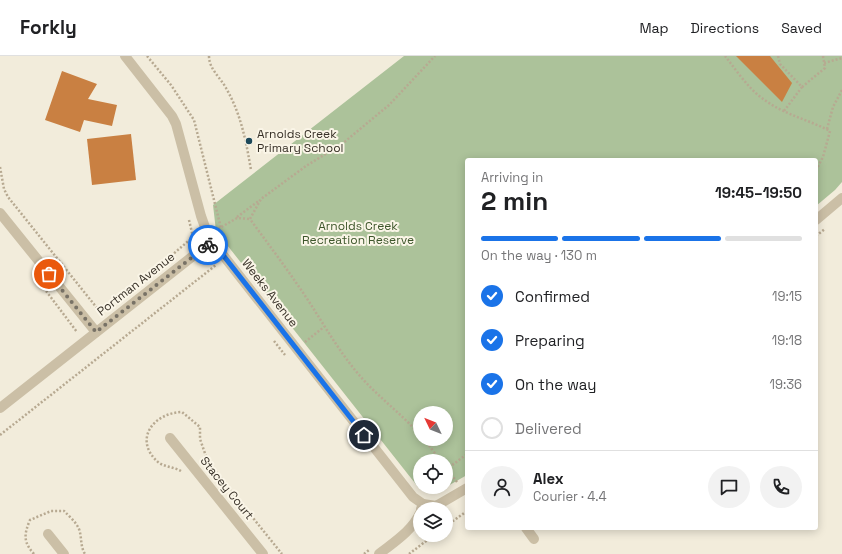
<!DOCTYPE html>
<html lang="en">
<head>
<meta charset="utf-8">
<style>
  body { margin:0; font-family:"Space Grotesk",sans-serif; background:#f2f2f2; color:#202124; height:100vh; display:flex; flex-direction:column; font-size:15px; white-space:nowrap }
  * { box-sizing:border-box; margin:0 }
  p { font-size:13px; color:#757577 }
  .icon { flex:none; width:22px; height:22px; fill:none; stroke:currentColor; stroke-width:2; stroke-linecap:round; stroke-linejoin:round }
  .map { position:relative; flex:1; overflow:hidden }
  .sheet { position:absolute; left:465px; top:102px; width:353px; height:372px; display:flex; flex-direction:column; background:#fff; border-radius:4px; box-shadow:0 2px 10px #0003 }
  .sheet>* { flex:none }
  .needle { width:26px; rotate:313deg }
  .controls { position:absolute; left:413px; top:350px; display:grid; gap:8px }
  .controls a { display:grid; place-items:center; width:40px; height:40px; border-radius:50%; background:#fff; box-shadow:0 2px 10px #0003; font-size:20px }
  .pin { position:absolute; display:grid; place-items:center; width:34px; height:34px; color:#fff; margin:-17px; border:2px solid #fff; border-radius:50%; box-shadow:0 1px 4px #0007 }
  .courier { position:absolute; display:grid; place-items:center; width:40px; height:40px; margin:-20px; border:3px solid #1a73e8; border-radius:50%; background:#fff; color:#222; box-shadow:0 1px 5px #0007 }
  .summary em { font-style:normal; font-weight:700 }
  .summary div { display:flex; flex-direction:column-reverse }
  .summary { display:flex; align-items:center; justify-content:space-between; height:68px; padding:0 16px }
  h1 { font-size:26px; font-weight:700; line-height:30px }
  .bar { display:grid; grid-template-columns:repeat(4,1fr); gap:6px 4px; align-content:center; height:48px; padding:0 16px }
  .bar i { height:5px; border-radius:3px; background:#e0e0e0 }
  .bar .current { background:#1a73e8 }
  .bar p { grid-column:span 4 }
  .line { display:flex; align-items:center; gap:10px; padding:0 16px; border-top:1px solid #e0e0e0 }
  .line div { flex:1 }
  .round { display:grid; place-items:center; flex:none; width:42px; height:42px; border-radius:21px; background:#f2f2f2 }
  ol { padding:0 16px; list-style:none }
  li { display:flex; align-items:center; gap:12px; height:44px }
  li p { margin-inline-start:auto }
  li .icon { padding:4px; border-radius:50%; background:#1a73e8; color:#fff; stroke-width:4 }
  li:last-child { color:#757577 }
  li i { width:22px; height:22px; border:2px solid #e0e0e0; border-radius:50% }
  header { display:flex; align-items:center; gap:24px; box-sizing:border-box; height:56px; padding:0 20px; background:#fff; border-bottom:1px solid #e0e0e0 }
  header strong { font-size:19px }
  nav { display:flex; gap:22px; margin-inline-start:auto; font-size:14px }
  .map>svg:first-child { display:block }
  .green { fill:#acc29a; fill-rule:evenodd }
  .building { fill:#c98042 }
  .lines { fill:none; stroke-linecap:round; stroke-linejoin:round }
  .path { stroke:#b7a991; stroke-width:2.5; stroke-dasharray:2 2; stroke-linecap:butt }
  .street { stroke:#cbbfa6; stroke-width:10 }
  .done { stroke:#787266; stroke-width:4; stroke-dasharray:0 7.2 }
  .route { stroke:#1a73e8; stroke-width:5 }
  .poi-dot { fill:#1c4859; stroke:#faf5e7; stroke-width:1.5 }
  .labels { text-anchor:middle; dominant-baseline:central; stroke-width:4; stroke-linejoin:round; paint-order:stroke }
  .poi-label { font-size:12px; fill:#373027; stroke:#faf5e7; text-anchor:start }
  .park-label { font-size:12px; fill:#3d562b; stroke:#faf5e7 }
  .street-label { font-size:12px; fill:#373027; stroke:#faf5e7 }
</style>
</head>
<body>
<header>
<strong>Forkly</strong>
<nav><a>Map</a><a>Directions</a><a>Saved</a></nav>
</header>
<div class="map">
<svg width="842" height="498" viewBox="0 0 842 498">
  <rect width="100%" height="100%" fill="#f2ecdb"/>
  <path class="green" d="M404,0h438v126l-7,8 -19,16v-46h-349v315l-21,12v-26h-26v26h26l-14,5 -14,-5 -202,-256 -3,-26zM420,357h26v26h-26z"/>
  <g class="building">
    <polygon points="736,0 770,0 792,27 782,46"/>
    <polygon points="62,15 97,28 88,43 117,49 112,70 84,64 80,76 45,64"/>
    <polygon points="131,78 136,124 92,129 87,83"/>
  </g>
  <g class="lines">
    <g class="path">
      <polyline points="147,0 171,29 194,64 221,172"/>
      <path d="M209,0c0,13 11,21 17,32 15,26 20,53 25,82"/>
      <path d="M725,0c12,15 24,34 41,45 20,14 43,19 64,30l-7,26 -7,13"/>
      <polyline points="778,0 780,8 802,31 784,55"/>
      <polyline points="824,7 842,2"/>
      <polyline points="802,31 825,12 823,0"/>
      <polyline points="827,73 833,51 842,34"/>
      <polyline points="0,111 4,133 8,141 101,257"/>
      <polyline points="237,161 260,144"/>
      <polyline points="189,164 194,185"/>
      <polyline points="218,173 237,162 250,163"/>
      <polyline points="816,180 825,173"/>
      <polyline points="165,205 193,181"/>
      <polyline points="34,219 77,276"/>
      <polyline points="274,285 285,299"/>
      <polyline points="305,286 324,271"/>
      <polyline points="0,379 216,209"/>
      <path d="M420,379c-20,-23 -46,-41 -65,-65 -22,-27 -38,-58 -58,-86 -15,-22 -31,-43 -47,-65l11,-20 45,-33 36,-22 47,-39 46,-49"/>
      <polyline points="424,383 441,405"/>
      <polyline points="446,412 447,413 467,398"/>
      <polyline points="446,414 447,413 457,426"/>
      <path d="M181,415c-7,-4 -17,-4 -23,-9 -25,-22 -5,-49 24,-50l18,15v12l8,23 74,92"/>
      <polyline points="446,470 467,455"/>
      <path d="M34,498c-11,-12 -10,-20 -4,-34l21,-9h13c5,5 12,11 15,18 3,8 1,17 6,25"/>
      <polyline points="364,498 369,494"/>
      <polyline points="409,498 434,479"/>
    </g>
    <g class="street">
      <polyline points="125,0 172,60 176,68 201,160 206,174 212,185 413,441 423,448"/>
      <polyline points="0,157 96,276"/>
      <polyline points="816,164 842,142"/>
      <polyline points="0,352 212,185"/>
      <polyline points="170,382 263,498"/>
      <polyline points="421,453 423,448 436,450 467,432"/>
      <polyline points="526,472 534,483"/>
      <polyline points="48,478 64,498"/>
      <path d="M379,498c15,-12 33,-23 41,-41"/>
    </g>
  </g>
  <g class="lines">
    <polyline class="done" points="49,218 96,276 208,189"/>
    <polyline class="route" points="208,189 212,185 364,379"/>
  </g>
  <circle class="poi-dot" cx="249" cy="85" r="4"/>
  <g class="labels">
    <g class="poi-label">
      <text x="257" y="78">Arnolds Creek<tspan x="257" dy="14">Primary School</tspan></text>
    </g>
    <g class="park-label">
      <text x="358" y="170">Arnolds Creek<tspan x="358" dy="14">Recreation Reserve</tspan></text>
    </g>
    <g class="street-label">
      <text transform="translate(136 228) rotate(-38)">Portman Avenue</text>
      <text transform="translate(270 237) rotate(52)">Weeks Avenue</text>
      <text transform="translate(227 432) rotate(51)">Stacey Court</text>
    </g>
  </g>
</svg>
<div class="controls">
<a><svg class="needle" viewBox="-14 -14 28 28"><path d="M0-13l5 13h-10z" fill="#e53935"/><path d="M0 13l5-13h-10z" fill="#757577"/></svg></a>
<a><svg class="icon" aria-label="locate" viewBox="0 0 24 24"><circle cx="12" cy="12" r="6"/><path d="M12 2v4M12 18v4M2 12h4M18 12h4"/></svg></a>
<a><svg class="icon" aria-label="layers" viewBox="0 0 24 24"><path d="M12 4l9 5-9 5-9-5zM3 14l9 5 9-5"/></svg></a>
</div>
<div class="pin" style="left:49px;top:218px;background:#ea580c"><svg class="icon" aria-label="bag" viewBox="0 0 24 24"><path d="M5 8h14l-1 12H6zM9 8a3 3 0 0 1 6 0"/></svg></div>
<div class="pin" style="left:364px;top:379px;background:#1f2937"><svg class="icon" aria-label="home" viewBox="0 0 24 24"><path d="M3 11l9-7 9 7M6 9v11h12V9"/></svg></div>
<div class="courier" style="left:208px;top:189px"><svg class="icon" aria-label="bike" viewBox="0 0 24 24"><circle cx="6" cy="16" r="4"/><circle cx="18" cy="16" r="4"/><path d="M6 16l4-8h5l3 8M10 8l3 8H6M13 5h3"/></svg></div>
<section class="sheet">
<div class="summary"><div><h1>2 min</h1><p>Arriving in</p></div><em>19:45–19:50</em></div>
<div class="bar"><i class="current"></i><i class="current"></i><i class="current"></i><i></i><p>On the way · 130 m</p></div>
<ol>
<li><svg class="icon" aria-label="check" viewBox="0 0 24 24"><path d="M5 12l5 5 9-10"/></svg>Confirmed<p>19:15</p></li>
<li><svg class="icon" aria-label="check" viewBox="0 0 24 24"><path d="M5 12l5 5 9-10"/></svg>Preparing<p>19:18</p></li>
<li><svg class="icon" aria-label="check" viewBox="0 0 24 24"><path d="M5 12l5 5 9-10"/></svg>On the way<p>19:36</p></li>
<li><i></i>Delivered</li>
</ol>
<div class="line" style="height:72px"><a class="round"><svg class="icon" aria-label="person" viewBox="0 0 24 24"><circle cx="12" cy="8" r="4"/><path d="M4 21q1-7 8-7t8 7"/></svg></a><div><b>Alex</b><p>Courier · 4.4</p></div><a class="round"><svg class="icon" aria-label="chat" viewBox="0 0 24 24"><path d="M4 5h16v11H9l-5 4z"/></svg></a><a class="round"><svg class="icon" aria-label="phone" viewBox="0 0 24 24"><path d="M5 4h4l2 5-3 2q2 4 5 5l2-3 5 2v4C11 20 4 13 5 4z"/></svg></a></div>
</section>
</div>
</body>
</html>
